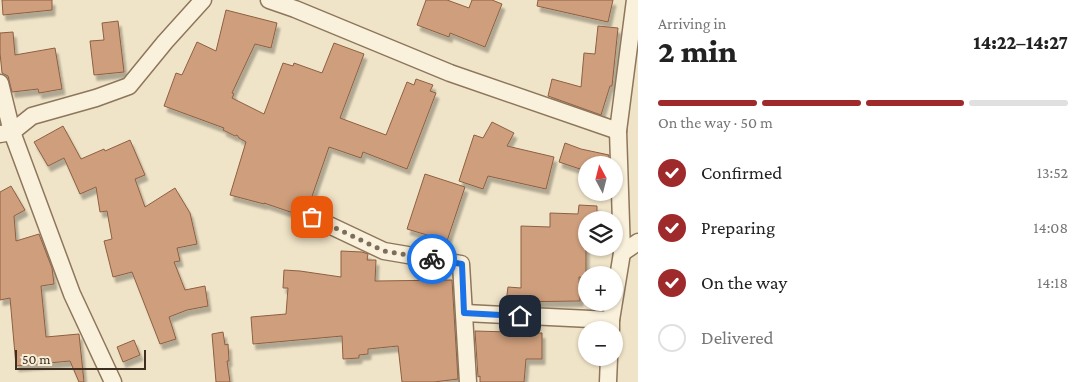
<!DOCTYPE html>
<html lang="en">
<head>
<meta charset="utf-8">
<style>
  body { margin:0; font-family:"Crimson Pro",serif; background:#f6f6f6; color:#222; height:100vh; display:flex; flex-direction:column; font-size:19px; white-space:nowrap }
  * { box-sizing:border-box; margin:0 }
  p { font-size:16px; color:#767676 }
  .icon { flex:none; width:28px; height:28px; fill:none; stroke:currentColor; stroke-width:2; stroke-linecap:round; stroke-linejoin:round }
  .map { position:relative; flex:1; overflow:hidden }
  .drawer { display:flex; flex-direction:column; background:#fff; width:450px }
  .drawer>* { flex:none }
  .needle { width:32px; rotate:353deg }
  .fabs { position:absolute; left:578px; top:156px; display:grid; gap:10px }
  .fabs a { display:grid; place-items:center; width:45px; height:45px; border-radius:50%; background:#fff; box-shadow:0 1px 4px #0004; font-size:25px }
  .scale { position:absolute; left:15px; bottom:12px; width:131px; box-sizing:border-box; padding-left:5px; border:2px solid #3d2e20; border-top:0; font-size:14px; line-height:18px; white-space:nowrap; color:#3d2e20; -webkit-text-stroke:4px #f7eed8; paint-order:stroke }
  .pin { position:absolute; display:grid; place-items:center; width:42px; height:42px; color:#fff; margin:-21px; border-radius:10px; box-shadow:0 2px 8px #0006 }
  .courier { position:absolute; display:grid; place-items:center; width:50px; height:50px; margin:-25px; border:4px solid #1a73e8; border-radius:50%; background:#fff; color:#222; box-shadow:0 1px 6px #0007 }
  .head em { font-style:normal; font-weight:800 }
  .head div { display:flex; flex-direction:column-reverse }
  .head { display:flex; align-items:center; justify-content:space-between; height:85px; padding:0 20px }
  h1 { font-size:32px; font-weight:800; line-height:38px }
  .bar { display:grid; grid-template-columns:repeat(4,1fr); gap:8px 5px; align-content:center; height:60px; padding:0 20px }
  .bar i { height:6px; border-radius:4px; background:#e0e0e0 }
  .bar .on { background:#9e2a2b }
  .bar p { grid-column:span 4 }
  ol { padding:0 20px; list-style:none }
  li { display:flex; align-items:center; gap:15px; height:55px }
  li p { margin-inline-start:auto }
  li .icon { padding:5px; border-radius:50%; background:#9e2a2b; color:#fff; stroke-width:4 }
  li:last-child { color:#767676 }
  li i { width:28px; height:28px; border:2px solid #e0e0e0; border-radius:50% }
  main { display:flex; flex:1; min-height:0 }
  .map>svg:first-child { display:block }
  .building { fill:#cf9f7d; stroke:#8d5f41; filter:url(#shadow) }
  .lines { fill:none; stroke-linecap:round; stroke-linejoin:round }
  .street-casing { stroke:#8d765c; stroke-width:19 }
  .street { stroke:#faf1dc; stroke-width:16 }
  .done { stroke:#7c6e5b; stroke-width:5; stroke-dasharray:0 9 }
  .route { stroke:#1a73e8; stroke-width:6 }
</style>
</head>
<body>
<main>
<div class="map">
<svg width="638" height="382" viewBox="0 0 638 382">
  <defs>
    <filter id="shadow"><feDropShadow dx="3" dy="5.5" stdDeviation="1" flood-color="#0004"/></filter>
  </defs>
  <rect width="100%" height="100%" fill="#f0e4c8"/>
  <g class="building">
    <polygon points="2,0 52,0 52,10 3,15"/>
    <polygon points="426,0 447,0 469,8 472,0 492,0 502,4 485,47 450,33 449,37 417,25"/>
    <polygon points="538,0 613,0 608,22 537,6"/>
    <polygon points="226,10 277,23 271,48 255,44 232,93 234,94 232,98 264,114 283,63 293,66 294,63 322,73 334,43 364,54 340,118 386,135 407,82 414,85 416,79 433,85 430,91 436,93 407,169 363,152 361,158 329,147 308,208 303,212 302,216 264,203 264,204 230,195 246,142 239,138 237,135 235,136 223,130 224,128 164,106 176,73 182,75 197,42 216,51"/>
    <polygon points="118,21 124,72 94,75 90,41 104,40 102,23"/>
    <polygon points="598,26 618,28 612,86 610,86 601,115 548,96 552,79 581,87 584,53 595,54"/>
    <polygon points="13,32 15,55 55,48 62,89 39,93 38,89 12,92 8,76 2,73 0,53 0,33"/>
    <polygon points="492,122 514,133 507,146 554,157 546,189 488,176 483,189 459,181 474,135 483,138"/>
    <polygon points="63,126 81,159 104,149 105,151 130,140 145,175 135,179 145,207 175,188 190,213 197,244 177,248 180,261 174,262 185,290 205,286 208,306 187,310 169,317 176,339 160,344 132,272 113,277 104,241 112,239 107,211 100,212 96,187 80,194 64,158 48,166 34,142"/>
    <polygon points="565,143 581,149 609,155 609,165 586,165 586,171 559,162"/>
    <polygon points="425,174 465,187 447,241 407,229"/>
    <polygon points="11,186 25,210 14,216 16,241 39,234 52,268 54,284 41,286 46,337 79,334 84,382 79,382 70,361 16,366 10,298 0,300 0,192"/>
    <polygon points="579,205 597,206 597,220 586,220 586,278 579,277 580,301 506,302 508,287 521,288 521,226 550,227 550,213 578,214"/>
    <polygon points="341,251 362,252 368,254 367,260 376,260 375,281 452,280 458,379 434,382 402,382 398,346 368,349 368,354 359,355 359,358 343,359 342,336 253,344 251,317 286,314 288,288 283,288 284,270 300,271 341,277"/>
    <polygon points="475,331 542,333 542,359 526,359 524,382 480,382 480,376 478,377"/>
    <polygon points="223,332 225,345 228,344 229,361 227,361 230,382 216,382 212,334"/>
    <polygon points="134,340 140,355 123,362 117,347"/>
  </g>
  <g class="lines">
    <defs>
      <g id="street">
        <polyline points="269,0 295,9 450,73 618,131"/>
        <polyline points="0,83 12,132 72,294 113,382"/>
        <polyline points="0,134 12,132 32,116 96,98 129,86 165,42 203,0"/>
        <polyline points="312,217 384,251 461,264 468,382"/>
        <polyline points="622,253 638,242"/>
        <polyline points="465,313 611,320"/>
        <polyline points="611,330 611,320 622,253 618,131 635,0"/>
        <polyline points="608,382 609,358"/>
      </g>
    </defs>
    <use href="#street" class="street-casing"/>
    <use href="#street" class="street"/>
  </g>
  <g class="lines">
    <polyline class="done" points="312,217 384,251 432,259"/>
    <polyline class="route" points="432,259 462,264 464,313 520,316"/>
  </g>
</svg>
<div class="fabs">
<a><svg class="needle" viewBox="-14 -14 28 28"><path d="M0-13l5 13h-10z" fill="#e53935"/><path d="M0 13l5-13h-10z" fill="#767676"/></svg></a>
<a><svg class="icon" aria-label="layers" viewBox="0 0 24 24"><path d="M12 4l9 5-9 5-9-5zM3 14l9 5 9-5"/></svg></a>
<a>+</a>
<a>−</a>
</div>
<div class="scale">50 m</div>
<div class="pin" style="left:312px;top:217px;background:#ea580c"><svg class="icon" aria-label="bag" viewBox="0 0 24 24"><path d="M5 8h14l-1 12H6zM9 8a3 3 0 0 1 6 0"/></svg></div>
<div class="pin" style="left:520px;top:316px;background:#1f2937"><svg class="icon" aria-label="home" viewBox="0 0 24 24"><path d="M3 11l9-7 9 7M6 9v11h12V9"/></svg></div>
<div class="courier" style="left:432px;top:259px"><svg class="icon" aria-label="bike" viewBox="0 0 24 24"><circle cx="6" cy="16" r="4"/><circle cx="18" cy="16" r="4"/><path d="M6 16l4-8h5l3 8M10 8l3 8H6M13 5h3"/></svg></div>
</div>
<section class="drawer">
<div class="head"><div><h1>2 min</h1><p>Arriving in</p></div><em>14:22–14:27</em></div>
<div class="bar"><i class="on"></i><i class="on"></i><i class="on"></i><i></i><p>On the way · 50 m</p></div>
<ol>
<li><svg class="icon" aria-label="check" viewBox="0 0 24 24"><path d="M5 12l5 5 9-10"/></svg>Confirmed<p>13:52</p></li>
<li><svg class="icon" aria-label="check" viewBox="0 0 24 24"><path d="M5 12l5 5 9-10"/></svg>Preparing<p>14:08</p></li>
<li><svg class="icon" aria-label="check" viewBox="0 0 24 24"><path d="M5 12l5 5 9-10"/></svg>On the way<p>14:18</p></li>
<li><i></i>Delivered</li>
</ol>
</section>
</main>
</body>
</html>
